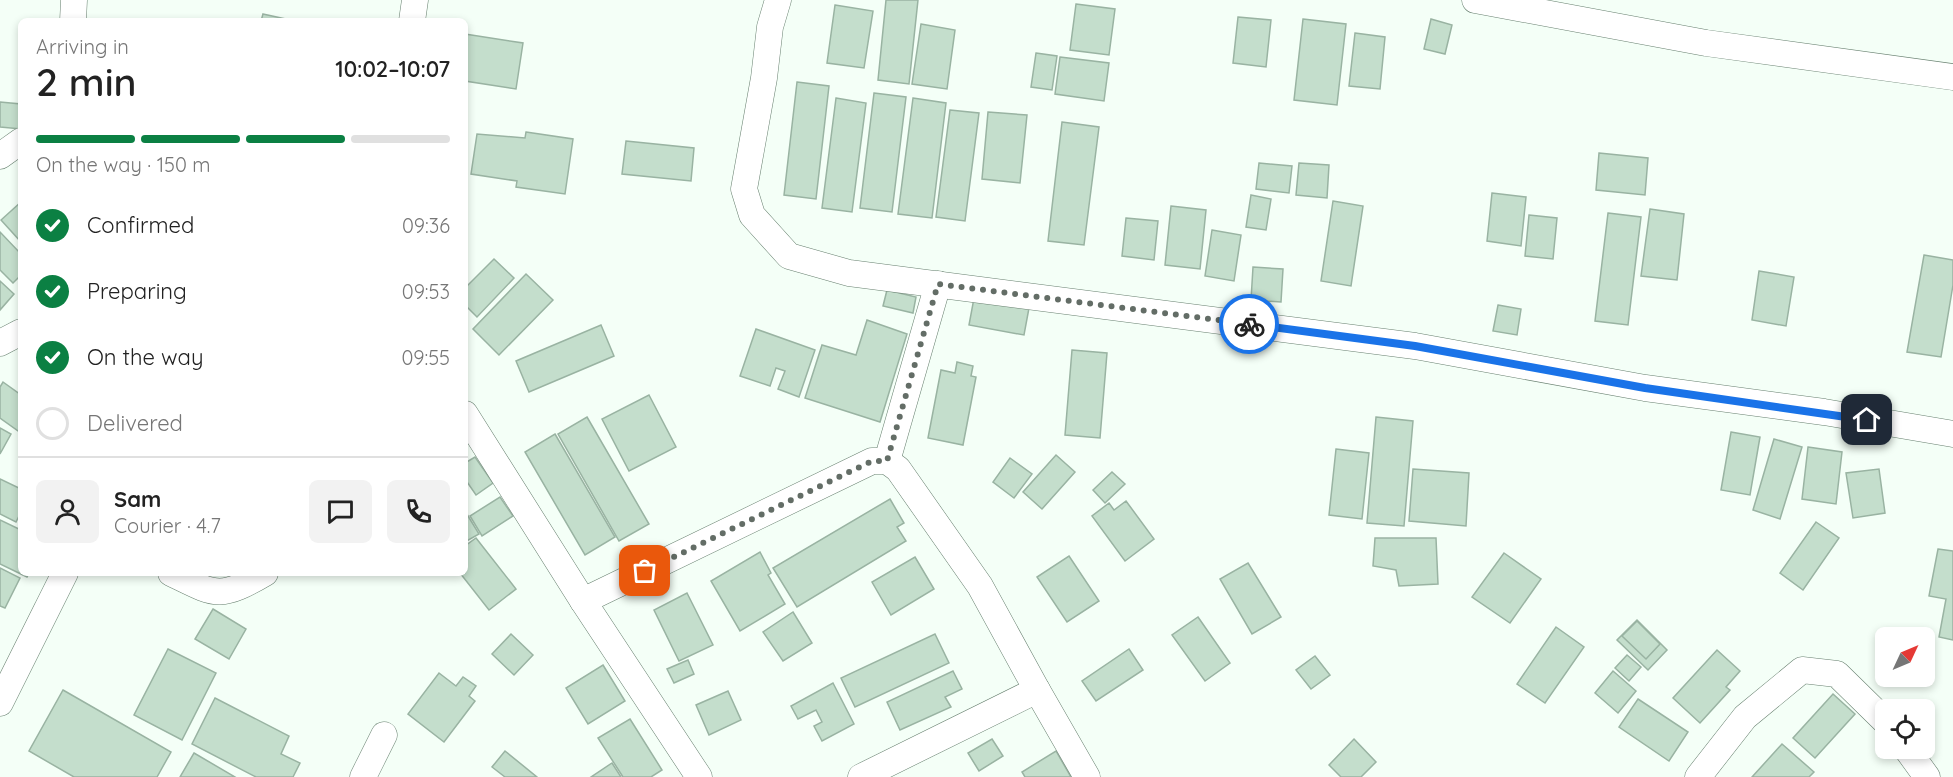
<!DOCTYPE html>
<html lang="en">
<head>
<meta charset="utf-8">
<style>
  body { margin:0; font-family:Quicksand,sans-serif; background:#f2f2f2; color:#222; height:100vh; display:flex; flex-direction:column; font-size:22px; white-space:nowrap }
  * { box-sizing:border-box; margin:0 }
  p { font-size:20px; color:#767676 }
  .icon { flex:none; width:33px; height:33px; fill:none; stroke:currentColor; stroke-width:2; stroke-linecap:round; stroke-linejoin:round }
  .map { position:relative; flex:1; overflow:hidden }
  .details { position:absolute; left:18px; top:18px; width:450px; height:558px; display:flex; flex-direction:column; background:#fff; border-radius:9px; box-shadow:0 3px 9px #0003 }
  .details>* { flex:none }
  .needle { width:39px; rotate:46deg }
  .buttons { position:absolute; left:1875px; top:627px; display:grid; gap:12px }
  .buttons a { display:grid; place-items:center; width:60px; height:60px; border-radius:9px; background:#fff; box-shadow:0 3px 9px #0003; font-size:30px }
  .pin { position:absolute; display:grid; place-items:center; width:51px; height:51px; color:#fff; margin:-26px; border-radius:12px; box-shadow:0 3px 9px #0006 }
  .courier { position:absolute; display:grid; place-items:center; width:60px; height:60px; margin:-30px; border:4px solid #1a73e8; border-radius:50%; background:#fff; color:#222; box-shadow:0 2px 8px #0007 }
  .summary em { font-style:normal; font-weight:600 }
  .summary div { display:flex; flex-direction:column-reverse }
  .summary { display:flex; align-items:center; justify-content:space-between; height:102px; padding:0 18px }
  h1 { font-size:39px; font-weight:600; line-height:45px }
  .bar { display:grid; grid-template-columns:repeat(4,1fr); gap:9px 6px; align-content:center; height:72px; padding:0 18px }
  .bar i { height:8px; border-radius:4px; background:#e0e0e0 }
  .bar .active { background:#0b8043 }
  .bar p { grid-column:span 4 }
  .line { display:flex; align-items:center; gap:15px; padding:0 18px; border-top:2px solid #e0e0e0 }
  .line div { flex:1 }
  .round { display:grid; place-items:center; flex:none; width:63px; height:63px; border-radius:9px; background:#f2f2f2 }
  ol { padding:0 18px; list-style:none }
  li { display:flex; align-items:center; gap:18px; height:66px }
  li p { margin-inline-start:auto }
  li .icon { padding:6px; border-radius:50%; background:#0b8043; color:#fff; stroke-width:4 }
  li:last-child { color:#767676 }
  li i { width:33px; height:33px; border:3px solid #e0e0e0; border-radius:50% }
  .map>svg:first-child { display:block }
  .building { fill:#c4decc; stroke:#99b3a2; stroke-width:1.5 }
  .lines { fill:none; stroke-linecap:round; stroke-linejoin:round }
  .minor-casing { stroke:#688070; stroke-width:27 }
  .minor { stroke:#fff; stroke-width:26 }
  .done { stroke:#636d66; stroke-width:6; stroke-dasharray:0 10.8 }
  .route { stroke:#1a73e8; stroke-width:8 }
</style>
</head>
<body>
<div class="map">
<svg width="1953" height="777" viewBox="0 0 1953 777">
  <rect width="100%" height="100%" fill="#f4fff7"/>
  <g class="building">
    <polygon points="886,0 918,0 909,84 878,80"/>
    <polygon points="1076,4 1115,9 1109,55 1070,50"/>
    <polygon points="835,5 873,11 864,68 827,63"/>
    <polygon points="263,14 295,21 261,21"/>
    <polygon points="1238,17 1271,20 1266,67 1233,63"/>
    <polygon points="1303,19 1346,24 1337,105 1294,100"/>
    <polygon points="1431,19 1452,25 1445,54 1424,49"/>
    <polygon points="921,24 955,30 947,89 912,84"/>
    <polygon points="1355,33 1385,37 1380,89 1349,86"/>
    <polygon points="465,34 523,43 516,89 465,81"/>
    <polygon points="1036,53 1057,56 1052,90 1031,87"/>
    <polygon points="1060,57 1109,63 1104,101 1055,94"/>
    <polygon points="797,82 829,86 816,199 784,195"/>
    <polygon points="874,93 906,97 892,212 860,208"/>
    <polygon points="836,98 866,103 852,212 822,208"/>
    <polygon points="913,98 946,103 932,218 898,214"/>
    <polygon points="0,102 21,104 21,129 0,127"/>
    <polygon points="950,110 979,113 965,221 936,217"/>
    <polygon points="988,112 1027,115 1020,183 982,179"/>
    <polygon points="1062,122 1099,127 1084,245 1048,241"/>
    <polygon points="526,132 573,139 565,194 516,187 517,181 471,174 477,134 525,138"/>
    <polygon points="626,141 694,148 691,181 622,174"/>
    <polygon points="1599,153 1648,158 1645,195 1596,190"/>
    <polygon points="1259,163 1292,166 1289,193 1256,189"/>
    <polygon points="1299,163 1329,165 1327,198 1296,195"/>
    <polygon points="1492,193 1526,197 1521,246 1487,241"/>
    <polygon points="1251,195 1271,199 1266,230 1246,227"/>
    <polygon points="1333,201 1363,206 1351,286 1321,281"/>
    <polygon points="21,202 21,242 1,220"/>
    <polygon points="1171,206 1206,210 1200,269 1165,265"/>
    <polygon points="1650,209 1684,214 1677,280 1641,276"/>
    <polygon points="1608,213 1641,217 1628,325 1595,321"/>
    <polygon points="1529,215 1557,218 1553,259 1525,256"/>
    <polygon points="1126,218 1158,221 1154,260 1122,256"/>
    <polygon points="1212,230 1241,235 1234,281 1205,276"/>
    <polygon points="0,232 21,254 21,275 13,283 0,270"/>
    <polygon points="1924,255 1953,260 1953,285 1941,357 1907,352"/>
    <polygon points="494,259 514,278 477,317 465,305 465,288"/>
    <polygon points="1253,267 1283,269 1281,302 1251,300"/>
    <polygon points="1759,271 1794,277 1786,326 1752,320"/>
    <polygon points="526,274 553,300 499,355 473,329"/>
    <polygon points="0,281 14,294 0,310"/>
    <polygon points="887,290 916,297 913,313 883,306"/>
    <polygon points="974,298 1029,308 1024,335 969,325"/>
    <polygon points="1498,305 1521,309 1517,335 1493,331"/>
    <polygon points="867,320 907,334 880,422 805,398 822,345 856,355"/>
    <polygon points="601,325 614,356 529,392 516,361"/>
    <polygon points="756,329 815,350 799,397 778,389 785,371 776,368 770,386 740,376"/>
    <polygon points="1072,350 1107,353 1100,438 1065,435"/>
    <polygon points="957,362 973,366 971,376 976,377 963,445 928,438 941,370 955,373"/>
    <polygon points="3,382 21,395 21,433 0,418 0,387"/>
    <polygon points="649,395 676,447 629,471 602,419"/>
    <polygon points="587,417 649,524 619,541 558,434"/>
    <polygon points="1376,417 1413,421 1404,526 1367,523"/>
    <polygon points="0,428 11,434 0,454"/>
    <polygon points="1731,432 1760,437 1750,495 1721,490"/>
    <polygon points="555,434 615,537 585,555 525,452"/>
    <polygon points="1774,439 1802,447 1780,519 1753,510"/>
    <polygon points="1808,447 1842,452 1836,504 1802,499"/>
    <polygon points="1336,449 1369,453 1362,519 1329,515"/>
    <polygon points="1056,455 1075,472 1042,509 1023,492"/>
    <polygon points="475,457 493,483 476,495 465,479 465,463"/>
    <polygon points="1010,458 1032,474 1014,498 993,482"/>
    <polygon points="1413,469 1469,473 1466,526 1409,521"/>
    <polygon points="1879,469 1885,513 1853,518 1846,473"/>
    <polygon points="1112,472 1125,484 1105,503 1093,490"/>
    <polygon points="0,479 21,489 21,512 16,522 0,514"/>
    <polygon points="500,497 513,516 482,536 470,516"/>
    <polygon points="890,499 904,523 897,527 906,541 797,607 773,568"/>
    <polygon points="1126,501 1154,539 1125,561 1092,516 1109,503 1114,510"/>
    <polygon points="465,511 479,534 465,542"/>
    <polygon points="0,520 21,530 21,573 29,573 27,577 0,564"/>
    <polygon points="1816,522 1839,538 1803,590 1780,573"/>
    <polygon points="476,538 516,589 489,610 460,573 465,573 465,546"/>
    <polygon points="1375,538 1436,538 1438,584 1399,586 1396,570 1373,566"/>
    <polygon points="1938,549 1953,551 1953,640 1939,637 1946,599 1929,596"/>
    <polygon points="760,552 771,573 768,575 785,604 740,631 711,581"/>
    <polygon points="1504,553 1541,579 1510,623 1472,597"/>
    <polygon points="1069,556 1099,601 1067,622 1037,577"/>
    <polygon points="915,557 934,589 891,615 872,582"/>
    <polygon points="1248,563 1281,617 1252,634 1220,579"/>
    <polygon points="0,568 20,578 5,608 0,606"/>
    <polygon points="687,593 713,645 679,661 654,610"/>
    <polygon points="213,609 246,629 229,659 195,639"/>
    <polygon points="793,612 812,643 783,661 763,632"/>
    <polygon points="1198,617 1230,663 1205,681 1172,635"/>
    <polygon points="1637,620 1667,650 1648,670 1617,640"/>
    <polygon points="1637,621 1660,644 1646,659 1622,636"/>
    <polygon points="1556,627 1584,647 1545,703 1517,684"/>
    <polygon points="511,634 533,655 514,675 492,654"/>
    <polygon points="935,634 949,663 855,707 841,678"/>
    <polygon points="168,649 216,673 182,740 134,715"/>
    <polygon points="1129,649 1143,670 1096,701 1082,681"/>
    <polygon points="1717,650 1740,671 1726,687 1730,690 1700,723 1673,698"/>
    <polygon points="1627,655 1641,667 1629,681 1615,668"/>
    <polygon points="1315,656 1330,675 1311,689 1296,670"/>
    <polygon points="688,660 694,674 674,683 667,669"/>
    <polygon points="603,665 625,701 588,724 566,688"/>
    <polygon points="953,671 962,689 945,697 951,707 900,730 887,702"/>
    <polygon points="1613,671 1636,691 1618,713 1595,693"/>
    <polygon points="439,673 456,686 463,677 476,686 469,696 475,701 444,742 408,714"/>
    <polygon points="833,683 854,724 822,741 814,726 822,722 816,710 798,719 791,706"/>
    <polygon points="63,690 171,752 157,777 74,777 29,751"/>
    <polygon points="728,691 741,720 709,735 696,705"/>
    <polygon points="1833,694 1855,714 1815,758 1793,738"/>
    <polygon points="215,698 289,736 281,754 300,763 293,777 256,777 192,744"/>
    <polygon points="1638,699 1688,732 1669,761 1619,727"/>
    <polygon points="630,719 662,770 651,777 623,777 598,738"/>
    <polygon points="992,739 1003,756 979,771 968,753"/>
    <polygon points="1354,739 1376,762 1361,777 1341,777 1329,765"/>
    <polygon points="1782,744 1814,772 1809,777 1752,777"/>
    <polygon points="505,751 537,777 505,777 492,767"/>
    <polygon points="1056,751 1071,777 1025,777 1022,772"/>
    <polygon points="194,753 235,777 180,777"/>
    <polygon points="612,763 621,777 591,777"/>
  </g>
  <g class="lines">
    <defs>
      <g id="minor">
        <polyline points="778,0 770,27 764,78 744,189 752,215 789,256 849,273 1415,346 1645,388 1824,412 1953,434"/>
        <polyline points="1475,0 1706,43 1953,77"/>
        <polyline points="73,21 74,0"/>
        <polyline points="412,21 415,0"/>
        <polyline points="0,156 21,141"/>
        <polyline points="0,343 21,332"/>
        <polyline points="465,414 583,601 699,777"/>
        <polyline points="887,461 938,284"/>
        <path d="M171,573c45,22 48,27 94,0"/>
        <polyline points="583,601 872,461 887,461 898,469 980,586 1037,690"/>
        <polyline points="0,703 65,573"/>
        <polyline points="1906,748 1927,777"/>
        <polyline points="363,777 384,735"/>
        <polyline points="861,777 1037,690 1087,777"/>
        <polyline points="1698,777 1745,717 1802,670 1837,674 1886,722"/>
      </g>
    </defs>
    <use href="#minor" class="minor-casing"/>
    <use href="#minor" class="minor"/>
  </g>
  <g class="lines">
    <polyline class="done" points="645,571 872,461 887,461 938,284 1249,324"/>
    <polyline class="route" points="1249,324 1415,346 1645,388 1867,420"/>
  </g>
</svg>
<div class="buttons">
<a><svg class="needle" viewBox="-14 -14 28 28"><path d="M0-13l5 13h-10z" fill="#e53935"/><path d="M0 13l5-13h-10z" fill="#767676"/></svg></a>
<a><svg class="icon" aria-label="locate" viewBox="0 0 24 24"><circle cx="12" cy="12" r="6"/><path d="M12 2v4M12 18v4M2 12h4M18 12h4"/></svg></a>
</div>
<div class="pin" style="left:645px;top:571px;background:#ea580c"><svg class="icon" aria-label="bag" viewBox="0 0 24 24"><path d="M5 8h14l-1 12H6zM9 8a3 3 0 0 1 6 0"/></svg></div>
<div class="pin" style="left:1867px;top:420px;background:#1f2937"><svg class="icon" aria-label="home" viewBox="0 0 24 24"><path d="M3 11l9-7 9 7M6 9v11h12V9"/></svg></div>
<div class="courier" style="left:1249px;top:324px"><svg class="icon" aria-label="bike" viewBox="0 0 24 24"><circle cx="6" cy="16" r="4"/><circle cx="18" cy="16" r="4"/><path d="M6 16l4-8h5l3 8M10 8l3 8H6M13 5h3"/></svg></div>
<section class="details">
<div class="summary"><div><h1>2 min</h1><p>Arriving in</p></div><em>10:02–10:07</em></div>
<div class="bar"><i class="active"></i><i class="active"></i><i class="active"></i><i></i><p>On the way · 150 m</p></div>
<ol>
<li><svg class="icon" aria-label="check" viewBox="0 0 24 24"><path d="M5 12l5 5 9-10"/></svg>Confirmed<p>09:36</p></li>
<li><svg class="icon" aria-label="check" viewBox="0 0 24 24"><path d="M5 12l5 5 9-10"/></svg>Preparing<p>09:53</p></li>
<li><svg class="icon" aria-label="check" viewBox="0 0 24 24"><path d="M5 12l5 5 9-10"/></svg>On the way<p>09:55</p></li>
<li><i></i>Delivered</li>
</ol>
<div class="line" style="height:108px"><a class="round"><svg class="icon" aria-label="person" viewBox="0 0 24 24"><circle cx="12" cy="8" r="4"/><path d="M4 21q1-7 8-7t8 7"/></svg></a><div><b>Sam</b><p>Courier · 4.7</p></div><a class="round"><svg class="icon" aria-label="chat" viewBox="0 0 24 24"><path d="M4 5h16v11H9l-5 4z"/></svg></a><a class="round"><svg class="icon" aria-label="phone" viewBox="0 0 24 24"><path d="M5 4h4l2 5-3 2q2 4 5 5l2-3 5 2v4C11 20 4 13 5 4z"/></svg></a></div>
</section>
</div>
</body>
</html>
